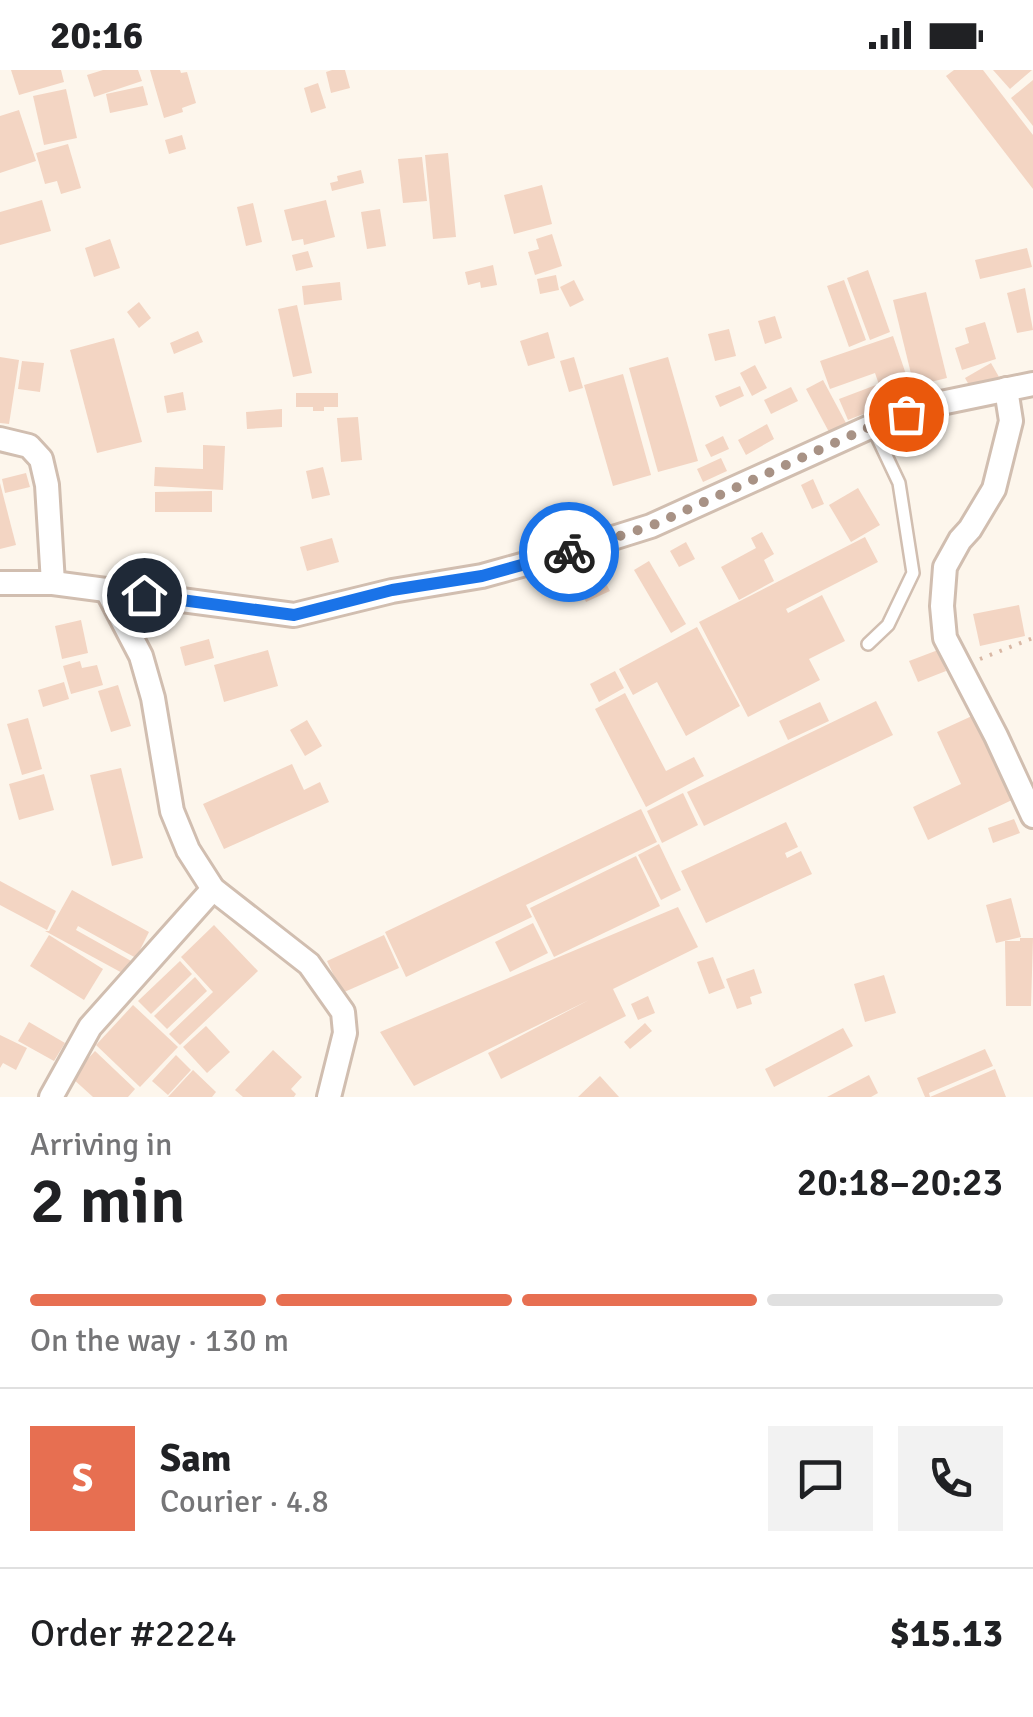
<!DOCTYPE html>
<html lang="en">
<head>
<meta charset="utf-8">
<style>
  body { margin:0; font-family:Signika,sans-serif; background:#f2f2f2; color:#202124; height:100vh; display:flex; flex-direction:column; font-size:38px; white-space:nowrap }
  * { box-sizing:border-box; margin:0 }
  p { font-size:32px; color:#757577 }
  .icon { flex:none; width:55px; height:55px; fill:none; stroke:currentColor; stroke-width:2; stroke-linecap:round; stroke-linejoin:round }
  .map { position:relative; height:1027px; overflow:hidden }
  .sheet { display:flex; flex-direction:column; background:#fff; flex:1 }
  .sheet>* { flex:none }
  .pin { position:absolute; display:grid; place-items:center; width:85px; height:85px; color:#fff; margin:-42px; border:5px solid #fff; border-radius:50%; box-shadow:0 2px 10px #0007 }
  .courier { position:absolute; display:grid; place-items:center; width:100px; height:100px; margin:-50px; border:8px solid #1a73e8; border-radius:50%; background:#fff; color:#222; box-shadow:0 2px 12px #0007 }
  .head em { font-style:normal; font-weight:600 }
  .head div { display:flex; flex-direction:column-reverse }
  .head { display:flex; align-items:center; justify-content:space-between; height:170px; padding:0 30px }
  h1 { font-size:65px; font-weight:600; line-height:75px }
  .bar { display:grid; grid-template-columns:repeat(4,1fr); gap:15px 10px; align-content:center; height:120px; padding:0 30px }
  .bar i { height:12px; border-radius:8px; background:#e0e0e0 }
  .bar .active { background:#e76f51 }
  .bar p { grid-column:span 4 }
  .line { display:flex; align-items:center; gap:25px; padding:0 30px; border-top:2px solid #e0e0e0 }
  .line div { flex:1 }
  .round { display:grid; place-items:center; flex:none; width:105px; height:105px; border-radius:0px; background:#f2f2f2 }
  .status { display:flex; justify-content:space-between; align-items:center; height:70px; padding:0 50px; background:#fff; direction:ltr }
  .status svg { height:28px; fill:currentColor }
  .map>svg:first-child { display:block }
  .building { fill:#f3d5c3 }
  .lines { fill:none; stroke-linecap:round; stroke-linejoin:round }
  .lane-casing { stroke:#d1beb0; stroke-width:16 }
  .street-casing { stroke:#d1beb0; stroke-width:28 }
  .path { stroke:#d9b8a5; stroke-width:4; stroke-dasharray:2.5 8; stroke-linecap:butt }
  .lane { stroke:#fff; stroke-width:11 }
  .street { stroke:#fff; stroke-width:22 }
  .done { stroke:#a89285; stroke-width:10; stroke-dasharray:0 18 }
  .route { stroke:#1a73e8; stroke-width:12 }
</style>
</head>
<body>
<div class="status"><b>20:16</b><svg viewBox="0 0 49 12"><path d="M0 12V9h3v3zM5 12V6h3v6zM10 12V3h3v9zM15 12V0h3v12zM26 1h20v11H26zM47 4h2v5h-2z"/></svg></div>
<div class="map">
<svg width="1033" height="1027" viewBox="0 0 1033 1027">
  <rect width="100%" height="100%" fill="#fdf6ec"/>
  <g class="building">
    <polygon points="11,0 61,0 64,12 19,25"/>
    <polygon points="103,0 138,0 142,11 94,27 87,5"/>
    <polygon points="150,0 180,0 181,3 187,2 196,33 182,38 183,42 164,48"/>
    <polygon points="332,0 345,0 350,18 331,23 326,2"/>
    <polygon points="954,0 983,0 1033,65 1033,119 946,6"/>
    <polygon points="993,0 1032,0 1010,19"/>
    <polygon points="1033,10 1033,56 1011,28"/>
    <polygon points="318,13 326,38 311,43 304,18"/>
    <polygon points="143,16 148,35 110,43 106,24"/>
    <polygon points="66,19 77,68 44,75 33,26"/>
    <polygon points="19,40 36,91 0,103 0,46"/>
    <polygon points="182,65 186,79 169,84 165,70"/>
    <polygon points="68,74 81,118 61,124 57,111 45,114 36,83"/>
    <polygon points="448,83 456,167 433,169 425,85"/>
    <polygon points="422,87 427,131 403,133 398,89"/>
    <polygon points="361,100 364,113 332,121 330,113 338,111 337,106"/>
    <polygon points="542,115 552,154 514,164 504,125"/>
    <polygon points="42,130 51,161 0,175 0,142"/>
    <polygon points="326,130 335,167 304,175 303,169 292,171 284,140"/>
    <polygon points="253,133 262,172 246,176 237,137"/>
    <polygon points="380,139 386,176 367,179 361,142"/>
    <polygon points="552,164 562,196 535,205 528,182 539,179 536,169"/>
    <polygon points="110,169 120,198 94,207 85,178"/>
    <polygon points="1027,178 1032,197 980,209 975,190"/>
    <polygon points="308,181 313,197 296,201 292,185"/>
    <polygon points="493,195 497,215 481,218 480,212 468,215 465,202"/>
    <polygon points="868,200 890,262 870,270 847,208"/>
    <polygon points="556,205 559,220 540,224 537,209"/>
    <polygon points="574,210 584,230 570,237 560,217"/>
    <polygon points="844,210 866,270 849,277 827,216"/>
    <polygon points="340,212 342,230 304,235 302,216"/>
    <polygon points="1025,218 1033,260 1017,263 1007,223"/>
    <polygon points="926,222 947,308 914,316 893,230"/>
    <polygon points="139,232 151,248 139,258 127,242"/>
    <polygon points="297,235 312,303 293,307 278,239"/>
    <polygon points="775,246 782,268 765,274 758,251"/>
    <polygon points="985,252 996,289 962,300 955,278 969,273 965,258"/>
    <polygon points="729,259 736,286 715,291 708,264"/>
    <polygon points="198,261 203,272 174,284 170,273"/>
    <polygon points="548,262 555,288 528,296 520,271"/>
    <polygon points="893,266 912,322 885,332 875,303 830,319 820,291"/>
    <polygon points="114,268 142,372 97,383 70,280"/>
    <polygon points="0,287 19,290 9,354 0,353"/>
    <polygon points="574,287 583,318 569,322 560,291"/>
    <polygon points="668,287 698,391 658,402 629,298"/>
    <polygon points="22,291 44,293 40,322 18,319"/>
    <polygon points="991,293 999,307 973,322 965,308"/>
    <polygon points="755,295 767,318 752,326 740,303"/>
    <polygon points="623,304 651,405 613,416 584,315"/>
    <polygon points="823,310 846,353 829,362 806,319"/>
    <polygon points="876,315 884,336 848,350 839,329"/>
    <polygon points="740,316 744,326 720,337 715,326"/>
    <polygon points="791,317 798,331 771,344 764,330"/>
    <polygon points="183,322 186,340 167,343 164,326"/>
    <polygon points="296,323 338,323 338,337 324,337 324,341 313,341 313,337 296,337"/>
    <polygon points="282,339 282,357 247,359 246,342"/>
    <polygon points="358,347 362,390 341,392 337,348"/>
    <polygon points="767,354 774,369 746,385 738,370"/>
    <polygon points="723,366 729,379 711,387 705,375"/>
    <polygon points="203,375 225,376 223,420 154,416 155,397 203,399"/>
    <polygon points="721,388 727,401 703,412 697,399"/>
    <polygon points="323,397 330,425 312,429 306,401"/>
    <polygon points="26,403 30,417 5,423 2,409"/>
    <polygon points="813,409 824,434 812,439 801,415"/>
    <polygon points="0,413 16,475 0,479"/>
    <polygon points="858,418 880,455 851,472 829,435"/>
    <polygon points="212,421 212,442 155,442 155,422"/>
    <polygon points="762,462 774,484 764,490 774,511 739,530 721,497 756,478 751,468"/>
    <polygon points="865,467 878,492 786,539 788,543 822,525 845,571 809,589 820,610 748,647 699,552"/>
    <polygon points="332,468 339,492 307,501 300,477"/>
    <polygon points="686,472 695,489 679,497 670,481"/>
    <polygon points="649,491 686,554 671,563 634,500"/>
    <polygon points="603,508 610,521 586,532 580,518"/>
    <polygon points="1019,535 1025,566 980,576 973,544"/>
    <polygon points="81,550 88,583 62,589 55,556"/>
    <polygon points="697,557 740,636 686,666 657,612 633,625 619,599"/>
    <polygon points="209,569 214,588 185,596 180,577"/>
    <polygon points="268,580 278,616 224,632 214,595"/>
    <polygon points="938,580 946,601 918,612 909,591"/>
    <polygon points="80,591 82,598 97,595 103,615 71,624 63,596"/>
    <polygon points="615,601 624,618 599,632 590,614"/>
    <polygon points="64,612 69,629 43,637 38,620"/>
    <polygon points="118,615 131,656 111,662 98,621"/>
    <polygon points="625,623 666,701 694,687 704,706 646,737 595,639"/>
    <polygon points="876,631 893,665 704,756 687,722"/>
    <polygon points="820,632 829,651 788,670 779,651"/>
    <polygon points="972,646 1012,730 928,770 913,737 961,714 937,662"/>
    <polygon points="28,648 42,699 22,705 7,654"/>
    <polygon points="307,650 322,676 305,686 290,660"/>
    <polygon points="292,694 304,720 320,712 329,732 224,779 203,734"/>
    <polygon points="121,698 143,788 112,796 90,705"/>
    <polygon points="44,704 54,740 19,750 9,714"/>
    <polygon points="683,723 698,755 662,773 647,741"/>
    <polygon points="641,739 657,772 526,835 532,847 406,907 385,862"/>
    <polygon points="1014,749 1020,763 993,773 988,758"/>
    <polygon points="786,752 798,777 785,783 787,788 801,781 812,804 706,853 681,801"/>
    <polygon points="659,774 681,820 661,830 638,785"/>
    <polygon points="636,786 660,836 554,887 530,838"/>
    <polygon points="0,811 56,841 47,860 0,835"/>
    <polygon points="72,820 149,862 136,888 78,856 76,860 133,892 126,905 45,861 49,861"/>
    <polygon points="1011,828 1021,867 996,873 986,835"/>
    <polygon points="678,837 698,877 613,919 626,946 501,1009 488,983 589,930 414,1016 380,962"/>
    <polygon points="533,853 548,883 510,902 495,872"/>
    <polygon points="214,855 258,901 180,975 169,964 213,922 181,887"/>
    <polygon points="49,865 103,899 84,930 30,896"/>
    <polygon points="384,865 399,898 342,923 327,891"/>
    <polygon points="1020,868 1033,868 1031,936 1006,936 1005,871 1020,871"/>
    <polygon points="713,887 725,918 709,924 697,892"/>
    <polygon points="180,891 192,904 151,944 138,931"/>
    <polygon points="754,899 762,923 750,927 752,934 737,939 726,909"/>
    <polygon points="884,905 896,943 865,952 854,914"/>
    <polygon points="195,907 207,921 167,959 154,946"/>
    <polygon points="648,926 655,943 638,950 631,934"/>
    <polygon points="133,935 178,977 140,1017 96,975"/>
    <polygon points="29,952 65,973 54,991 18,971"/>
    <polygon points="645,953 652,961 630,979 624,972"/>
    <polygon points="206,956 230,982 207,1003 183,977"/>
    <polygon points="843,958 853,976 774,1017 765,999"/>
    <polygon points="0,965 27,978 16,1000 3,993 0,998"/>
    <polygon points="985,979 993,996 929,1023 930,1027 995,999 1006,1027 925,1027 917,1008"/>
    <polygon points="273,980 302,1007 291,1019 296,1024 294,1027 243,1027 235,1020"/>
    <polygon points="95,981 135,1019 128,1027 93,1027 71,1007"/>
    <polygon points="176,985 191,1000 168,1025 152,1011"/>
    <polygon points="193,1000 216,1022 212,1027 168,1027"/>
    <polygon points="869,1005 878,1023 871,1027 827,1027"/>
    <polygon points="600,1006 619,1027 578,1027"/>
  </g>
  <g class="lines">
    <defs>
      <polyline id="lane" points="868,574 888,555 913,503 899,413 872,356"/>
      <g id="street">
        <polyline points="1006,319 1011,351 994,419 970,459 960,470 945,497 942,536 945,568 996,666 1033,746"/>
        <polyline points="0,369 29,376 41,389 47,415 53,513"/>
        <polyline points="0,513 53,513 294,545 392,521 482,506 565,483 651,456 872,356 941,333 1033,314"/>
        <polyline points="107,521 141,586 153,628 172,741 188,780 213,819 309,894 343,942 345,963 329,1027"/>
        <polyline points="51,1027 90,957 213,819"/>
      </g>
    </defs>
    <use href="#lane" class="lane-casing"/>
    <use href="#street" class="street-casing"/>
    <polyline class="path" points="980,589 1033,568"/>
    <use href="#lane" class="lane"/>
    <use href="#street" class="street"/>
  </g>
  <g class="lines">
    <polyline class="done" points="569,482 651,456 872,356 906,344"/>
    <polyline class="route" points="144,525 294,545 392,520 482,506 569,482"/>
  </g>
</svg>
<div class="pin" style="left:906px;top:344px;background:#ea580c"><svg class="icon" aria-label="bag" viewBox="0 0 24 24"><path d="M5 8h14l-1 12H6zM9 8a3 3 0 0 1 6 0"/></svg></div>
<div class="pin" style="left:144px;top:525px;background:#1f2937"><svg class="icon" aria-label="home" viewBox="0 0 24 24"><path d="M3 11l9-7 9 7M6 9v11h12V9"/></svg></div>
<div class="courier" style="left:569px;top:482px"><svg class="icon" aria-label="bike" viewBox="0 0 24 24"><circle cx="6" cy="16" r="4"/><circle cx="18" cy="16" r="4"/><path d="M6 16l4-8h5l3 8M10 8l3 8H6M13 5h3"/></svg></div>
</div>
<section class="sheet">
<div class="head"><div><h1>2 min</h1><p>Arriving in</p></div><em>20:18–20:23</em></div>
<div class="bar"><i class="active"></i><i class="active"></i><i class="active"></i><i></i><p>On the way · 130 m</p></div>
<div class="line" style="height:180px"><b class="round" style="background:#e76f51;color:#fff">S</b><div><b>Sam</b><p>Courier · 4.8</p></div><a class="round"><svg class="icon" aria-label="chat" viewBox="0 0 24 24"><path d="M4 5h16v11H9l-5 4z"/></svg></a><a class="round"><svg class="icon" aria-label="phone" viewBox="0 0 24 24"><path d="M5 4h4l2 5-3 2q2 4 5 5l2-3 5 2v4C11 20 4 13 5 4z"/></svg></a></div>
<div class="line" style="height:130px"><div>Order #2224</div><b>$15.13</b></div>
</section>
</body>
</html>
